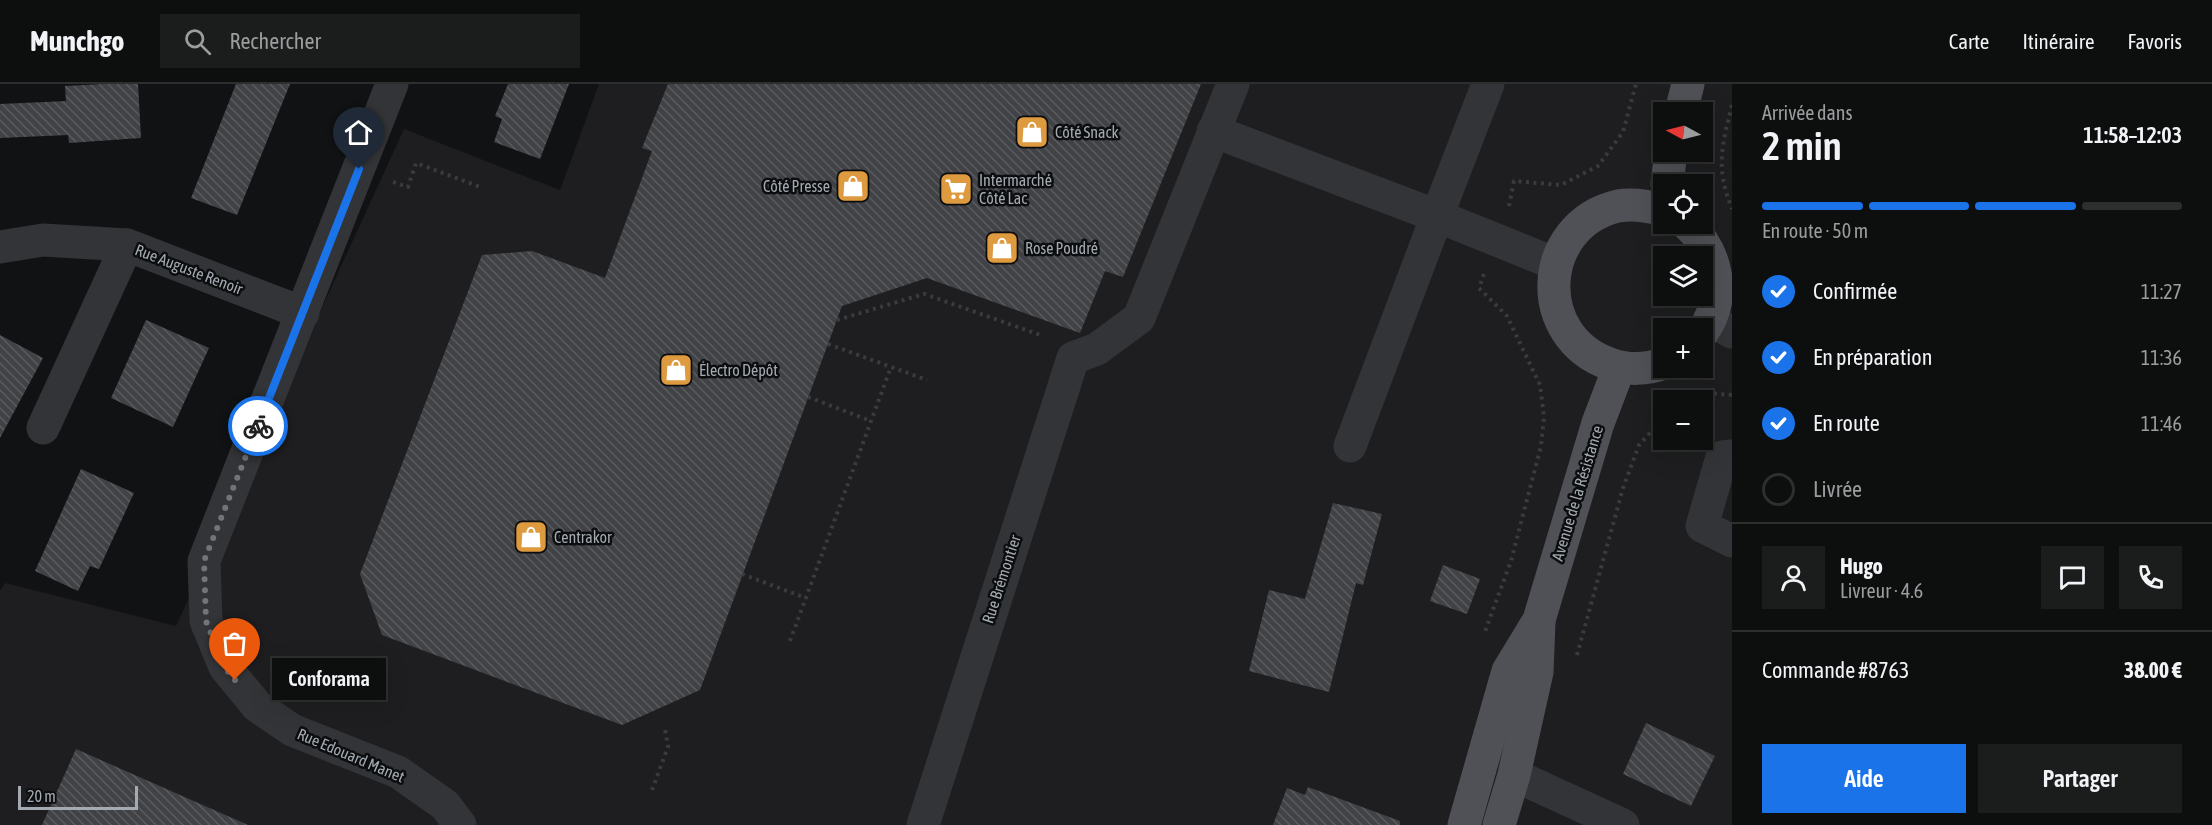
<!DOCTYPE html>
<html lang="fr">
<head>
<meta charset="utf-8">
<style>
  body { margin:0; font-family:"Asap Condensed",sans-serif; background:#1b1c1c; color:#f1f3f6; height:100vh; display:flex; flex-direction:column; font-size:22px; white-space:nowrap }
  * { box-sizing:border-box; margin:0 }
  p { font-size:20px; color:#9a9c9e }
  .icon { flex:none; width:33px; height:33px; fill:none; stroke:currentColor; stroke-width:2; stroke-linecap:round; stroke-linejoin:round }
  .map { position:relative; flex:1; overflow:hidden }
  .drawer { display:flex; flex-direction:column; background:#0d0e0e; width:480px }
  .drawer>* { flex:none }
  .needle { width:39px; rotate:277deg }
  .controls { position:absolute; left:1653px; top:18px; display:grid; gap:12px }
  .controls a { display:grid; place-items:center; width:60px; height:60px; border-radius:0px; background:#0d0e0e; box-shadow:0 6px 24px #0002,0 0 0 2px #2d2e2e; font-size:30px }
  .scale { position:absolute; left:18px; bottom:15px; width:120px; box-sizing:border-box; padding-left:6px; border:3px solid #a4aab2; border-top:0; font-size:16px; line-height:21px; white-space:nowrap; color:#a4aab2; -webkit-text-stroke:4px #0c0d0e; paint-order:stroke }
  .pin { position:absolute; display:grid; place-items:center; width:51px; height:51px; color:#fff; margin:-62px -26px; border-radius:50% 50% 50% 0; rotate:-45deg; box-shadow:0 0 6px #0007 }
  .pin .icon { rotate:45deg }
  .courier { position:absolute; display:grid; place-items:center; width:60px; height:60px; margin:-30px; border:4px solid #1a73e8; border-radius:50%; background:#fff; color:#222; box-shadow:0 2px 8px #0007 }
  .bubble { position:absolute; height:42px; border-radius:0px; background:#0d0e0e; box-shadow:0 6px 24px #0002,0 0 0 2px #2d2e2e; font-size:20px; font-weight:600; line-height:42px; text-align:center }
  .overview em { font-style:normal; font-weight:600 }
  .overview div { display:flex; flex-direction:column-reverse }
  .overview { display:flex; align-items:center; justify-content:space-between; height:102px; padding:0 30px }
  h1 { font-size:39px; font-weight:600; line-height:45px }
  .bar { display:grid; grid-template-columns:repeat(4,1fr); gap:9px 6px; align-content:center; height:72px; padding:0 30px }
  .bar i { height:8px; border-radius:4px; background:#2d2e2e }
  .bar .on { background:#1a73e8 }
  .bar p { grid-column:span 4 }
  .line { display:flex; align-items:center; gap:15px; padding:0 30px; border-top:2px solid #2d2e2e }
  .line div { flex:1 }
  .round { display:grid; place-items:center; flex:none; width:63px; height:63px; border-radius:0px; background:#1b1c1c }
  ol { padding:0 30px; list-style:none }
  li { display:flex; align-items:center; gap:18px; height:66px }
  li p { margin-inline-start:auto }
  li .icon { padding:6px; border-radius:50%; background:#1a73e8; color:#fff; stroke-width:4 }
  li:last-child { color:#9a9c9e }
  li i { width:33px; height:33px; border:3px solid #2d2e2e; border-radius:50% }
  .cta { display:flex; gap:12px; margin-top:auto; padding:12px 30px }
  .cta a { flex:1; height:69px; border-radius:0px; background:#1a73e8; color:#fff; font-size:24px; font-weight:600; line-height:69px; text-align:center }
  .cta a+a { background:#1b1c1c; color:#f1f3f6 }
  header { display:flex; align-items:center; gap:36px; box-sizing:border-box; height:84px; padding:0 30px; background:#0d0e0e; border-bottom:2px solid #2d2e2e }
  header strong { font-size:28px }
  nav { display:flex; gap:33px; margin-inline-start:auto; font-size:21px }
  .search { width:420px; height:54px; background:#1b1c1c; display:flex; align-items:center; gap:15px; box-sizing:border-box; padding:0 21px; border-radius:0px; color:#9a9c9e; font-size:22px }
  main { display:flex; flex:1; min-height:0 }
  .map>svg:first-child { display:block }
  .built { fill:#1e1e20; fill-rule:evenodd }
  .building { fill:url(#building-back-hatch) }
  .lines { fill:none; stroke-linecap:round; stroke-linejoin:round }
  .path { stroke:#393b3e; stroke-width:4; stroke-dasharray:3 4.5; stroke-linecap:butt }
  .minor { stroke:#333437; stroke-width:33 }
  .major { stroke:#4f5156; stroke-width:33 }
  .done { stroke:#71757a; stroke-width:6; stroke-dasharray:0 10.8 }
  .route { stroke:#1a73e8; stroke-width:8 }
  .labels { text-anchor:middle; dominant-baseline:central; stroke-width:5; stroke-linejoin:round; paint-order:stroke }
  .poi-label { font-size:16px; fill:#a4aab2; stroke:#0c0d0e; text-anchor:start }
  .street-label { font-size:16px; fill:#a4aab2; stroke:#0c0d0e }
</style>
</head>
<body>
<header>
<strong>Munchgo</strong>
<div class="search"><svg class="icon" aria-label="search" viewBox="0 0 24 24"><circle cx="10" cy="10" r="6"/><path d="M15 15l6 6"/></svg>Rechercher</div>
<nav><a>Carte</a><a>Itinéraire</a><a>Favoris</a></nav>
</header>
<main>
<div class="map">
<svg width="1732" height="741" viewBox="0 0 1732 741">
  <defs>
    <pattern id="building-back-hatch" width="6" height="6" patternUnits="userSpaceOnUse" patternTransform="scale(1.5)"><rect width="6" height="6" fill="#414246"/><path d="M-1 5l2 2M0 0l6 6M5-1l2 2" fill="none" stroke="#595b5e"/></pattern>
  </defs>
  <rect width="100%" height="100%" fill="#111213"/>
  <path class="built" d="M599,0h1133v741h-1732v-234l5,-8 171,43 228,-497 156,61zM1664,28h38v40h-38zM1664,100h38v40h-38zM1664,172h38v40h-38zM1664,244h38v40h-38zM1664,316h38v40h-38z"/>
  <g class="building">
    <polygon points="103,0 138,0 141,54 69,59 68,51 0,54 0,20 66,17 65,2"/>
    <polygon points="236,0 290,0 237,131 191,114"/>
    <polygon points="508,0 569,0 540,75 494,58 502,35 495,32"/>
    <polygon points="668,0 1201,0 1123,193 1105,187 1080,249 927,194 842,222 700,606 622,641 382,551 360,490 482,171 532,167 605,194 652,67 642,64"/>
    <polygon points="146,236 209,264 173,343 111,314"/>
    <polygon points="0,251 43,274 0,354"/>
    <polygon points="81,385 134,409 99,485 90,482 78,507 35,487"/>
    <polygon points="1333,419 1382,430 1363,501 1356,499 1329,608 1249,587 1269,506 1305,515"/>
    <polygon points="1443,481 1480,495 1467,530 1430,517"/>
    <polygon points="1646,639 1715,672 1691,722 1623,690"/>
    <polygon points="76,665 248,741 42,741"/>
    <polygon points="1308,703 1400,737 1400,741 1273,741 1287,704 1305,711"/>
  </g>
  <g class="lines">
    <g class="path">
      <path d="M1732,21c-10,42 -17,61 0,104"/>
      <polyline points="393,98 408,103 416,79 483,104"/>
      <polyline points="1509,122 1514,97 1561,101 1598,82 1623,48 1636,0"/>
      <polyline points="1484,190 1479,204 1507,232 1540,301 1544,333 1541,362 1511,477 1484,550"/>
      <polyline points="837,236 924,210 1043,252"/>
      <polyline points="828,260 927,296"/>
      <polyline points="808,313 871,337"/>
      <polyline points="1685,316 1706,309 1732,311"/>
      <polyline points="742,490 806,514"/>
      <polyline points="790,557 891,283"/>
      <polyline points="1577,571 1623,404 1639,361 1664,333"/>
      <polyline points="652,706 668,663 665,645"/>
    </g>
    <g class="minor">
      <polyline points="392,0 204,477 206,537 225,583 257,622 292,646 398,688 445,721 460,741"/>
      <polyline points="1488,0 1437,132 1556,180"/>
      <polyline points="1213,47 1437,132 1350,362"/>
      <polyline points="0,163 43,156 127,161 303,229"/>
      <polyline points="1709,236 1732,248"/>
      <polyline points="43,344 127,161"/>
      <polyline points="1732,372 1722,373 1702,442 1732,457"/>
      <polyline points="1514,691 1623,741"/>
      <polyline points="923,741 1073,274 1097,265 1139,234 1233,0"/>
    </g>
    <g class="major">
      <polyline points="1681,28 1688,0"/>
      <polyline points="1667,100 1671,68"/>
      <path d="M1664,126c-15,-4 -30,-7 -46,-4 -81,19 -87,131 -8,158 17,6 37,6 54,-1"/>
      <path d="M1687,140c30,27 41,73 15,109"/>
      <polyline points="1464,741 1508,587 1539,536 1598,339 1619,284"/>
      <polyline points="1499,741 1514,691 1537,588 1539,538"/>
    </g>
  </g>
  <g class="lines">
    <polyline class="done" points="235,596 225,584 206,537 204,477 258,342"/>
    <polyline class="route" points="258,342 359,85"/>
  </g>
  <defs>
    <symbol id="shop-square" viewBox="-11 -11 22 22"><rect x="-9" y="-9" width="18" height="18" rx="4" fill="#dd9a3f" stroke="#0c0d0e"/><path d="M-5-2.5h2.3a2.7 3.5 0 0 1 5.4 0H5L5.5 6h-11ZM-1.5-2.5h3a1.5 2.3 0 0 0-3 0Z" fill="#fff"/></symbol>
    <symbol id="supermarket-square" viewBox="-11 -11 22 22"><rect x="-9" y="-9" width="18" height="18" rx="4" fill="#dd9a3f" stroke="#0c0d0e"/><path d="M-6-5.5h2.5l.6 2H6L4.5 2H-2.5L-4.4-4H-6ZM-1.5 3.2a1.3 1.3 0 1 0 .1 0ZM3 3.2a1.3 1.3 0 1 0 .1 0Z" fill="#fff"/></symbol>
  </defs>
  <g fill-rule="evenodd">
    <use href="#shop-square" x="1013" y="29" width="38" height="38"/>
    <use href="#shop-square" x="834" y="83" width="38" height="38"/>
    <use href="#supermarket-square" x="937" y="86" width="38" height="38"/>
    <use href="#shop-square" x="983" y="145" width="38" height="38"/>
    <use href="#shop-square" x="657" y="267" width="38" height="38"/>
    <use href="#shop-square" x="512" y="434" width="38" height="38"/>
  </g>
  <g class="labels">
    <g class="poi-label">
      <text x="1055" y="48">Côté Snack</text>
      <text x="979" y="96">Intermarché<tspan x="979" dy="18">Côté Lac</tspan></text>
      <text x="830" y="102" text-anchor="end">Côté Presse</text>
      <text x="1025" y="164">Rose Poudré</text>
      <text x="699" y="286">Électro Dépôt</text>
      <text x="554" y="453">Centrakor</text>
    </g>
    <g class="street-label">
      <text transform="translate(189 185) rotate(21)">Rue Auguste Renoir</text>
      <text transform="translate(1577 409) rotate(-73)">Avenue de la Résistance</text>
      <text transform="translate(1001 495) rotate(-72)">Rue Brémontier</text>
      <text transform="translate(351 671) rotate(23)">Rue Edouard Manet</text>
    </g>
  </g>
</svg>
<div class="controls">
<a><svg class="needle" viewBox="-14 -14 28 28"><path d="M0-13l5 13h-10z" fill="#e53935"/><path d="M0 13l5-13h-10z" fill="#9a9c9e"/></svg></a>
<a><svg class="icon" aria-label="locate" viewBox="0 0 24 24"><circle cx="12" cy="12" r="6"/><path d="M12 2v4M12 18v4M2 12h4M18 12h4"/></svg></a>
<a><svg class="icon" aria-label="layers" viewBox="0 0 24 24"><path d="M12 4l9 5-9 5-9-5zM3 14l9 5 9-5"/></svg></a>
<a>+</a>
<a>−</a>
</div>
<div class="scale">20 m</div>
<div class="pin" style="left:235px;top:596px;background:#ea580c"><svg class="icon" aria-label="bag" viewBox="0 0 24 24"><path d="M5 8h14l-1 12H6zM9 8a3 3 0 0 1 6 0"/></svg></div>
<div class="pin" style="left:359px;top:85px;background:#1f2937"><svg class="icon" aria-label="home" viewBox="0 0 24 24"><path d="M3 11l9-7 9 7M6 9v11h12V9"/></svg></div>
<div class="courier" style="left:258px;top:342px"><svg class="icon" aria-label="bike" viewBox="0 0 24 24"><circle cx="6" cy="16" r="4"/><circle cx="18" cy="16" r="4"/><path d="M6 16l4-8h5l3 8M10 8l3 8H6M13 5h3"/></svg></div>
<div class="bubble" style="left:272px;top:574px;width:114px">Conforama</div>
</div>
<section class="drawer">
<div class="overview"><div><h1>2 min</h1><p>Arrivée dans</p></div><em>11:58–12:03</em></div>
<div class="bar"><i class="on"></i><i class="on"></i><i class="on"></i><i></i><p>En route · 50 m</p></div>
<ol>
<li><svg class="icon" aria-label="check" viewBox="0 0 24 24"><path d="M5 12l5 5 9-10"/></svg>Confirmée<p>11:27</p></li>
<li><svg class="icon" aria-label="check" viewBox="0 0 24 24"><path d="M5 12l5 5 9-10"/></svg>En préparation<p>11:36</p></li>
<li><svg class="icon" aria-label="check" viewBox="0 0 24 24"><path d="M5 12l5 5 9-10"/></svg>En route<p>11:46</p></li>
<li><i></i>Livrée</li>
</ol>
<div class="line" style="height:108px"><a class="round"><svg class="icon" aria-label="person" viewBox="0 0 24 24"><circle cx="12" cy="8" r="4"/><path d="M4 21q1-7 8-7t8 7"/></svg></a><div><b>Hugo</b><p>Livreur · 4.6</p></div><a class="round"><svg class="icon" aria-label="chat" viewBox="0 0 24 24"><path d="M4 5h16v11H9l-5 4z"/></svg></a><a class="round"><svg class="icon" aria-label="phone" viewBox="0 0 24 24"><path d="M5 4h4l2 5-3 2q2 4 5 5l2-3 5 2v4C11 20 4 13 5 4z"/></svg></a></div>
<div class="line" style="height:78px"><div>Commande #8763</div><b>38.00 €</b></div>
<div class="cta"><a>Aide</a><a>Partager</a></div>
</section>
</main>
</body>
</html>
